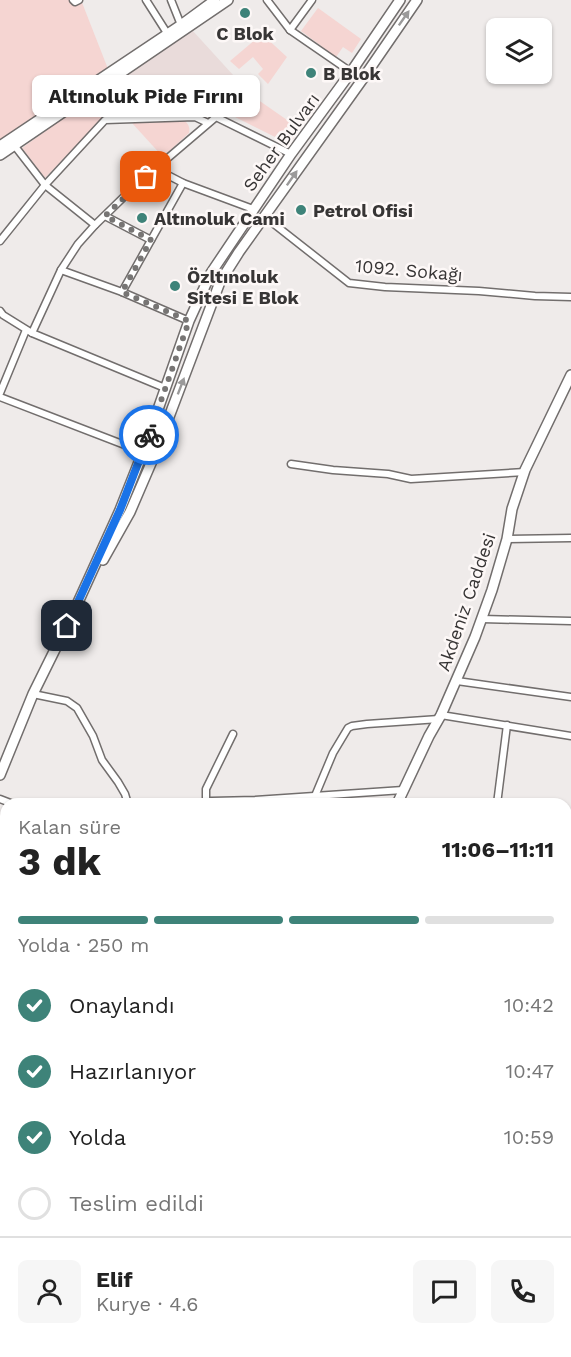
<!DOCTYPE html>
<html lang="tr">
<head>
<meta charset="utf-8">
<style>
  body { margin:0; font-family:"Work Sans",sans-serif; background:#f6f6f6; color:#222; height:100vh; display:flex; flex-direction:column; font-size:22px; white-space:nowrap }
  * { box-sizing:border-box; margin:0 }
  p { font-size:20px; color:#767676 }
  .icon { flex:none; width:33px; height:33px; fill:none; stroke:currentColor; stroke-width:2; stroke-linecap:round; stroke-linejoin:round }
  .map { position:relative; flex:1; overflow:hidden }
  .sheet { position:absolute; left:0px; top:798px; width:572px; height:560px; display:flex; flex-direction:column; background:#fff; border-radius:18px 18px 0 0; box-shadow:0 2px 4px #0004 }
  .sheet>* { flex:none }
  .buttons { position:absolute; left:486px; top:18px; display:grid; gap:12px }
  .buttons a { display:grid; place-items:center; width:66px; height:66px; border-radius:9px; background:#fff; box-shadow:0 2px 4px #0004; font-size:30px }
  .pin { position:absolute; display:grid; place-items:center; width:51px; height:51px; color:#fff; margin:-26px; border-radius:12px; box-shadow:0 3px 9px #0006 }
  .courier { position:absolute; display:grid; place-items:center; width:60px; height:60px; margin:-30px; border:4px solid #1a73e8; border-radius:50%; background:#fff; color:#222; box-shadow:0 2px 8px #0007 }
  .bubble { position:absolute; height:42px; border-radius:9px; background:#fff; box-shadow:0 2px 4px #0004; font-size:20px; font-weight:700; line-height:42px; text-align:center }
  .summary em { font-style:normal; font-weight:700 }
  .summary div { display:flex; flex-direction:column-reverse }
  .summary { display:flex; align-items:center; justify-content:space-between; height:102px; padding:0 18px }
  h1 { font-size:39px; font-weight:700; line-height:45px }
  .bar { display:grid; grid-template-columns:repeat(4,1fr); gap:9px 6px; align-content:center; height:72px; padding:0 18px }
  .bar i { height:8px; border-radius:4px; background:#e0e0e0 }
  .bar .current { background:#3e8379 }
  .bar p { grid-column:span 4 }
  .line { display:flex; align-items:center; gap:15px; padding:0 18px; border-top:2px solid #e0e0e0 }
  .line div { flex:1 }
  .round { display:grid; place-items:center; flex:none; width:63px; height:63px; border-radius:9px; background:#f6f6f6 }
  ol { padding:0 18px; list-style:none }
  li { display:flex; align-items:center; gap:18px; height:66px }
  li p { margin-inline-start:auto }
  li .icon { padding:6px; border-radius:50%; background:#3e8379; color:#fff; stroke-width:4 }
  li:last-child { color:#767676 }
  li i { width:33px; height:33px; border:3px solid #e0e0e0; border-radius:50% }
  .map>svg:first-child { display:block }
  .built { fill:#e9dbda }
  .green { fill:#f5d5d2 }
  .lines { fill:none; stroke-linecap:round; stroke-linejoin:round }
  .street-casing { stroke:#726e6d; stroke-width:9 }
  .secondary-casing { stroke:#726e6d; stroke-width:12 }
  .street { stroke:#fff; stroke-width:6 }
  .secondary { stroke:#fff; stroke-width:9 }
  .oneway { fill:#9b9a9a }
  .done { stroke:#777574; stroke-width:6; stroke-dasharray:0 10.8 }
  .route { stroke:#1a73e8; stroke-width:8 }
  .poi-dot { fill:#3e8379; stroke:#fdf8f7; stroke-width:2 }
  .labels { text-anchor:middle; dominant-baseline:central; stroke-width:5; stroke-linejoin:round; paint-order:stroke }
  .poi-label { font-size:18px; font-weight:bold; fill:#373535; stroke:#fdf8f7; text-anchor:start }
  .street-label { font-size:18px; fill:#373535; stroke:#fdf8f7 }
</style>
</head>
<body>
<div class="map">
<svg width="571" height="1357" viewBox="0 0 571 1357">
  <rect width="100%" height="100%" fill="#efebea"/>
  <polygon class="built" points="192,30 244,87 220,118 195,109 187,112 126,115 99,92"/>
  <g class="green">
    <polygon points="0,0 81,0 110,74 0,146"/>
    <polygon points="318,8 361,39 352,53 343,47 336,57 301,31"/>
    <polygon points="262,34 287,57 268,84 258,74 263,69 253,57 239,69 230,61"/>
    <polygon points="244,90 300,129 290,143 283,145 278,143 279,139 227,113"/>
    <polygon points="99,92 126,115 104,116 45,178 22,148"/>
    <path d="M185,121c4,4 5,7 4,12l-26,24 -31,-34z"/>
  </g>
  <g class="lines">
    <defs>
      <g id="street">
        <polyline points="73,0 75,2 79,0"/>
        <polyline points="146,0 167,33"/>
        <polyline points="171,0 181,25"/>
        <polyline points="267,0 290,30 351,72"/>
        <polyline points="290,30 312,0"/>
        <polyline points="14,145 45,185 95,225"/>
        <polyline points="156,169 183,183 253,209"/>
        <polyline points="105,216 151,240"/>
        <polyline points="265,217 349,283 385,287 479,291 535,296 571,297"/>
        <polyline points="0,241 45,185 105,120 195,117 208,123"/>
        <polyline points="61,270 122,292 189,321"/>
        <polyline points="122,292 183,183"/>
        <polyline points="0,311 3,315 32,333 165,388"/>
        <polyline points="32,333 61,270 78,244 95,225 135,186 216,117 291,154"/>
        <polyline points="0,393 26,330"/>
        <polyline points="0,397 143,452"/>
        <polyline points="291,464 333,470 388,474 411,479 525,472"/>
        <polyline points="507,539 571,538"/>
        <polyline points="482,619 571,621"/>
        <polyline points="457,681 571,697"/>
        <polyline points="33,694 67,701 77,708 93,736 102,760 118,782 125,794 128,804"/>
        <polyline points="441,715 571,736"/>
        <polyline points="315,796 333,753 348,728 352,726 367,724 439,719"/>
        <polyline points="0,799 13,804"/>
        <polyline points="206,801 206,789 233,734"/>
        <polyline points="202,804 207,801 212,801 255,800 403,790"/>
        <polyline points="497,804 507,725"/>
        <polyline points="566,872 571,872"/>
        <polyline points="0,946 6,947"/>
        <polyline points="566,1004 571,1002"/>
        <polyline points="0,1057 6,1057"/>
        <polyline points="566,1090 571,1089"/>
        <polyline points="0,1268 6,1268"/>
        <polyline points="94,1357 97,1352"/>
        <polyline points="143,1357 144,1352"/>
        <polyline points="223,1357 224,1352"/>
      </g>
      <g id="secondary">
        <polyline points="0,146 181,25 215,0"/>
        <polyline points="0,155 228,0"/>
        <polyline points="103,560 130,512 155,454 220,282 239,252 362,80 417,0"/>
        <polyline points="0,775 33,694 75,609 120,510 143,452 189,321 211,273 291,154 351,72 400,0"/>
        <polyline points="397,804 429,736 441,715 475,637 492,590 507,539 512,509 525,470 571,375"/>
        <polyline points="0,1114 6,1115"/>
        <polyline points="0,1125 6,1127"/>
        <polyline points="566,1147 571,1146"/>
        <polyline points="566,1158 571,1158"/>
        <polyline points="566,1316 571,1308"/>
        <polyline points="528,1357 533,1352"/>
      </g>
    </defs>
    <use href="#street" class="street-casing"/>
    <use href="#secondary" class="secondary-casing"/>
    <use href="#street" class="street"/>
    <use href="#secondary" class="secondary"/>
  </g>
  <defs><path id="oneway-solid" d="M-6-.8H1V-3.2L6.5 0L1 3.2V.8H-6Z" transform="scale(1.5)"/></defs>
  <g class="oneway">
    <use href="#oneway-solid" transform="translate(404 18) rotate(-55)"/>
    <use href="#oneway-solid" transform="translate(292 178) rotate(-55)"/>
    <use href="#oneway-solid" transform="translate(181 386) rotate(-69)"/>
  </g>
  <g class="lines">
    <polyline class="done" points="146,177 105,216 151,240 122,292 189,321 149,435"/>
    <polyline class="route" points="67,626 120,510 149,435"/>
  </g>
  <g class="poi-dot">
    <circle cx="245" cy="13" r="6"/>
    <circle cx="311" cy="73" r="6"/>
    <circle cx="301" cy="210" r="6"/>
    <circle cx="142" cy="218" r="6"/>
    <circle cx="175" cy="286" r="6"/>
  </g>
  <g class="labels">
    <g class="poi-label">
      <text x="245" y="33" text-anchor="middle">C Blok</text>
      <text x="323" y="73">B Blok</text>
      <text x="313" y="210">Petrol Ofisi</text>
      <text x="154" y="218">Altınoluk Cami</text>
      <text x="187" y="276">Özltınoluk<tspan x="187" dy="21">Sitesi E Blok</tspan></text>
    </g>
    <g class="street-label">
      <text transform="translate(281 142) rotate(-54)">Seher Bulvarı</text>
      <text transform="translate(409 270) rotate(5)">1092. Sokağı</text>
      <text transform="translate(466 602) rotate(-71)">Akdeniz Caddesi</text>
    </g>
  </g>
</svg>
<div class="buttons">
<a><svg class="icon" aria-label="layers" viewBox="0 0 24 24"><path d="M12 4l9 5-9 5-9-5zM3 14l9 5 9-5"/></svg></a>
</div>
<div class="pin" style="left:146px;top:177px;background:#ea580c"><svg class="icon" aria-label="bag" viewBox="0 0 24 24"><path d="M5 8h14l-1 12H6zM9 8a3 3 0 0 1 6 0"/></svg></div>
<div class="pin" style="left:67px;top:626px;background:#1f2937"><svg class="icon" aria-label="home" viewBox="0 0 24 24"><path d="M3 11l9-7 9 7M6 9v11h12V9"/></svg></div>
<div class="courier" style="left:149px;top:435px"><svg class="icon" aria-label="bike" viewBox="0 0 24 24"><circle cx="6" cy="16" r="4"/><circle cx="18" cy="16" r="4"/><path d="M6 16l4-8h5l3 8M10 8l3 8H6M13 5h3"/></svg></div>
<div class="bubble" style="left:32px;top:75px;width:228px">Altınoluk Pide Fırını</div>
<section class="sheet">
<div class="summary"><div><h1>3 dk</h1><p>Kalan süre</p></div><em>11:06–11:11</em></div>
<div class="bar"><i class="current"></i><i class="current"></i><i class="current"></i><i></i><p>Yolda · 250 m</p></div>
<ol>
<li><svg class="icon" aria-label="check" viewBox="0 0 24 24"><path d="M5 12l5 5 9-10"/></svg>Onaylandı<p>10:42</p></li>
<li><svg class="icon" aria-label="check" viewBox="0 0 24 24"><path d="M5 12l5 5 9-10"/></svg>Hazırlanıyor<p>10:47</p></li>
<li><svg class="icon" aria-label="check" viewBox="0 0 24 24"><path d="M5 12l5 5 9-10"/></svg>Yolda<p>10:59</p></li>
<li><i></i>Teslim edildi</li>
</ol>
<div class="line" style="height:108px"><a class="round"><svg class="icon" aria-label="person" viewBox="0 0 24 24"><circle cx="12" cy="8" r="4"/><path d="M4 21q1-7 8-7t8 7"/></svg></a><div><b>Elif</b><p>Kurye · 4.6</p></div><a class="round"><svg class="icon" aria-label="chat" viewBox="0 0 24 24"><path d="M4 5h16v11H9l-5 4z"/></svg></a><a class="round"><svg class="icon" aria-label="phone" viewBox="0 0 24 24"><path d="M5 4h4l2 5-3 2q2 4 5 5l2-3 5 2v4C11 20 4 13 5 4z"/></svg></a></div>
</section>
</div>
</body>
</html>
